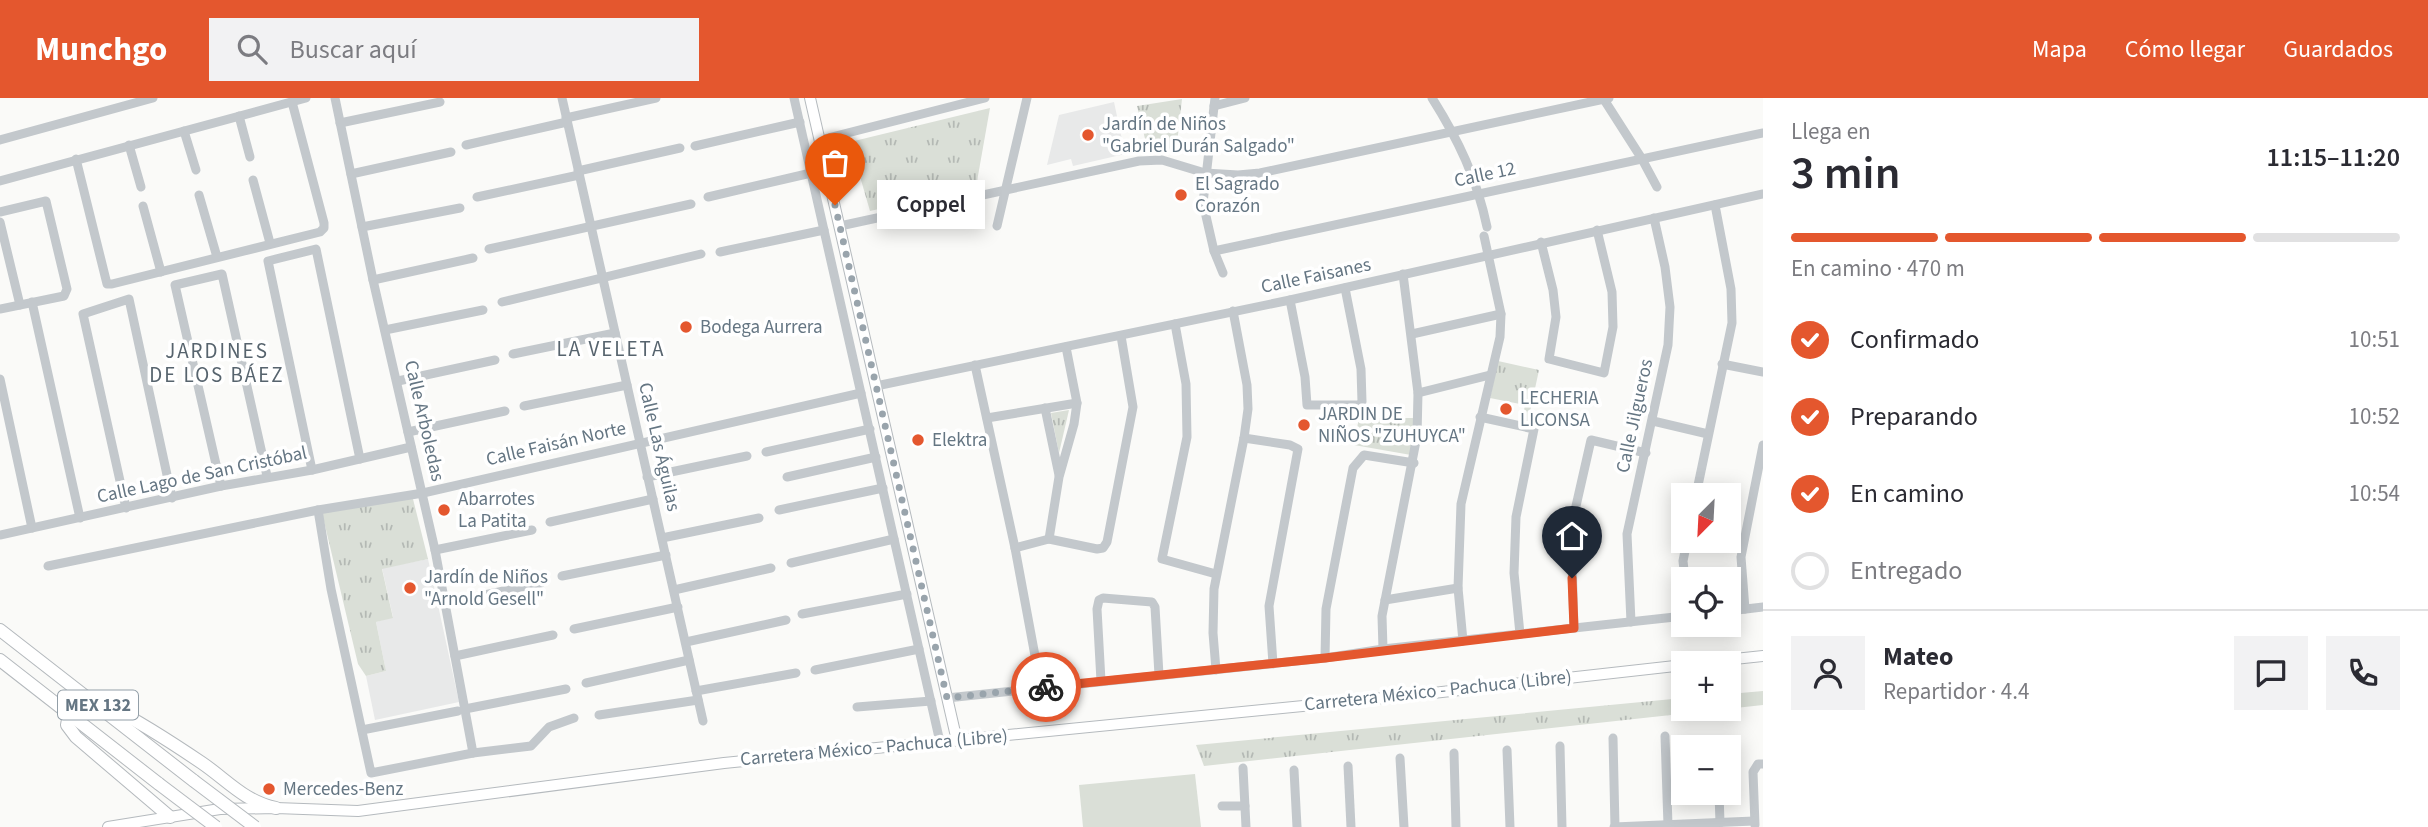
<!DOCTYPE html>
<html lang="es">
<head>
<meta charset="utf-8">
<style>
  body { margin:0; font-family:"Source Sans 3",sans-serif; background:#f2f2f3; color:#2b2b33; height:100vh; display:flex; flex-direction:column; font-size:26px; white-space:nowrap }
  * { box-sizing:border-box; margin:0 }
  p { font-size:23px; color:#7c7c81 }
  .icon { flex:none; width:38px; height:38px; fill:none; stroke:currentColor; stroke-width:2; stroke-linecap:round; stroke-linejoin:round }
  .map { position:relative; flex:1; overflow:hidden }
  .sheet { display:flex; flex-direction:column; background:#fff; width:665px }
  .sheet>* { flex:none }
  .needle { width:46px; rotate:204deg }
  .controls { position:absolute; left:1671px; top:385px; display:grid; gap:14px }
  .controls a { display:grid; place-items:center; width:70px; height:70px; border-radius:0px; background:#fff; box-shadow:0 4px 18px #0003; font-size:35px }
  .pin { position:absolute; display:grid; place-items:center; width:60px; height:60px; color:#fff; margin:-72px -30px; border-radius:50% 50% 50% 0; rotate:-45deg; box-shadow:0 0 7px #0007 }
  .pin .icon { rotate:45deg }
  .courier { position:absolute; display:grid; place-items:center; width:70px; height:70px; margin:-35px; border:5px solid #e4572e; border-radius:50%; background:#fff; color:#222; box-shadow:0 2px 9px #0007 }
  .bubble { position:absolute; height:49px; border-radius:0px; background:#fff; box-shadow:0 4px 18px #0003; font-size:23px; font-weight:600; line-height:49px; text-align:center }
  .overview em { font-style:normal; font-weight:600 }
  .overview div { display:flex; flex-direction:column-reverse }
  .overview { display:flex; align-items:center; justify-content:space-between; height:119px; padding:0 28px }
  h1 { font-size:46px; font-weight:600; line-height:52px }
  .bar { display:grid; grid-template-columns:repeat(4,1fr); gap:10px 7px; align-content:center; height:84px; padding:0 28px }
  .bar i { height:9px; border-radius:5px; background:#e1e1e2 }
  .bar .current { background:#e4572e }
  .bar p { grid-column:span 4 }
  .line { display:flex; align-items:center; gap:18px; padding:0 28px; border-top:2px solid #e1e1e2 }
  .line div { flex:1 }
  .round { display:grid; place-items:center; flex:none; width:74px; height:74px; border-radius:0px; background:#f2f2f3 }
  ol { padding:0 28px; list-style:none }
  li { display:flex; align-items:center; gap:21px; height:77px }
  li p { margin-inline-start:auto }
  li .icon { padding:7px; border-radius:50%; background:#e4572e; color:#fff; stroke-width:4 }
  li:last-child { color:#7c7c81 }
  li i { width:38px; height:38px; border:4px solid #e1e1e2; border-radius:50% }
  header { display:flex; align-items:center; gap:42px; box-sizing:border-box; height:98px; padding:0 35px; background:#e4572e; color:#fff }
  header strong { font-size:33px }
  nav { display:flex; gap:38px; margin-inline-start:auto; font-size:24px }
  .search { width:490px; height:63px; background:#f2f2f3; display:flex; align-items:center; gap:18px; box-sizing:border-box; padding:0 24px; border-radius:0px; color:#7c7c81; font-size:26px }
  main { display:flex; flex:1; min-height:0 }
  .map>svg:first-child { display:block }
  .built { fill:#e8e9e9 }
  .grass { fill:#dadfd7 }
  .park { fill:url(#park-tufts) }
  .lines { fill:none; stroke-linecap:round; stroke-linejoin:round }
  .major-casing { stroke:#b5babe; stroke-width:12 }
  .highway-casing { stroke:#b4b9bd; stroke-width:14 }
  .minor { stroke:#c3c8cc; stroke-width:9 }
  .major { stroke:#fff; stroke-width:10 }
  .highway { stroke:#fff; stroke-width:12 }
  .highway-bridge-casing { stroke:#b4b9bd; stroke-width:14; stroke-linecap:butt }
  .highway-bridge { stroke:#fff; stroke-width:12 }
  .done { stroke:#99a4ac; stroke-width:7; stroke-dasharray:0 12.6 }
  .route { stroke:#e4572e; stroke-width:9 }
  .poi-dot { fill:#e4572e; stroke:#fff; stroke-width:2.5 }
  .labels { text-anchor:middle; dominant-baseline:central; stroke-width:7; stroke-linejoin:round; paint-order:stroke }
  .shield { fill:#fff; stroke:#939fa8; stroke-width:2 }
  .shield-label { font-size:18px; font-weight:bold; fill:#657683 }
  .poi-label { font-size:19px; fill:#657683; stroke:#fff; text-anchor:start }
  .street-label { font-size:19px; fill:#657683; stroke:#fff }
  .neighbourhood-label { font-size:21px; letter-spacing:2px; fill:#57646e; stroke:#fff }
</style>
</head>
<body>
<header>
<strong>Munchgo</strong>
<div class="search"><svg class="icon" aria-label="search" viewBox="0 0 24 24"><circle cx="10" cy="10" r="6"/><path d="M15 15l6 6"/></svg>Buscar aquí</div>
<nav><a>Mapa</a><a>Cómo llegar</a><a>Guardados</a></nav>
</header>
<main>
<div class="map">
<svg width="1763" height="729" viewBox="0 0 1763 729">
  <defs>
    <pattern id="park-tufts" width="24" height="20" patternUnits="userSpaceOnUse" patternTransform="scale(1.75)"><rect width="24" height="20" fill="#dadfd7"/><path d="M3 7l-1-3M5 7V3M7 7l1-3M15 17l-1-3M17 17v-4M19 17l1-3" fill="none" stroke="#b4b9b4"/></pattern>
  </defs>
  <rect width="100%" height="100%" fill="#fafaf8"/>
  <g class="built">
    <polygon points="1114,4 1125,56 1073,68 1071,61 1047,67 1059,17"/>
    <polygon points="428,461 459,604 375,622 366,578 386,573 376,524 393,519 382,470"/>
  </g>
  <polygon class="grass" points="1195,676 1201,729 1083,729 1079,687"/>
  <g class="park">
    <polygon points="1182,1 1176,54 1148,53 1137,8"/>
    <polygon points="990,10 976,89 870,113 850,44"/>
    <polygon points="1498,263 1539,272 1528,323 1522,322 1525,307 1490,300"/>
    <polygon points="1069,312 1059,355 1051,315"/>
    <polygon points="1359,320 1414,320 1411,357 1354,347"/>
    <polygon points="412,397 428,461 382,471 393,520 376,524 386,573 366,578 358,566 322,415"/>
    <polygon points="1763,593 1763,607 1204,668 1196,647 1683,600 1684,611 1729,611 1729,596"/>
  </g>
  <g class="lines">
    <defs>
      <g id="major">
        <polyline points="810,0 957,643"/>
        <polyline points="1697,565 1763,558"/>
        <polyline points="108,729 220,711 276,710 358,713 724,665 1424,596 1684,567"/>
      </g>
      <g id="highway">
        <polyline points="0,532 194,683"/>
        <polyline points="0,562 159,686"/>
        <path d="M107,607c33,17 64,37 95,58 25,17 43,39 74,45"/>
        <polyline points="69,616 67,627 76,639 170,719"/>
      </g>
    </defs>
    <use href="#major" class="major-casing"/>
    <use href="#highway" class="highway-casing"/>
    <g class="minor">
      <polyline points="335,0 373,182 435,452 473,655"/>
      <polyline points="562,0 703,623"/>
      <polyline points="794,0 940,644"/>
      <polyline points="1215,0 1203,105 1214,153 1223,175"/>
      <path d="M1432,0c26,41 45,81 55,129"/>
      <polyline points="1603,0 1642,61 1657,89"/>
      <polyline points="1214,8 1245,0"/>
      <polyline points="239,18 250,59"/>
      <polyline points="566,20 656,0"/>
      <polyline points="340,25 440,4"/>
      <polyline points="184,33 196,72"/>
      <polyline points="0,42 153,0"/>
      <polyline points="820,42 985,0"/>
      <polyline points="129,47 141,89"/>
      <polyline points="466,47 567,24"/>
      <polyline points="695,48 800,24"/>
      <polyline points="76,61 107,186 112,186 320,134 324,130 324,125 292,4"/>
      <polyline points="578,73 680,50"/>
      <polyline points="351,76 451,54"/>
      <polyline points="253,82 270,145"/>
      <polyline points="0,83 306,0"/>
      <polyline points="199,97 217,159"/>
      <polyline points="477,99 579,77"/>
      <polyline points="708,99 811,75"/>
      <polyline points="143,108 161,174"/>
      <polyline points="0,114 46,103 67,191 64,198 0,211"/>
      <polyline points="0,124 20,207"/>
      <polyline points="840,128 1139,63 1162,62 1205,75 1238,77 1260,75 1609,0"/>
      <polyline points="997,128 1027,0"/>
      <polyline points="362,129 460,110"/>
      <polyline points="1541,144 1553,192 1556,219 1549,261 1604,275 1613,229 1612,194 1597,132"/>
      <polyline points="489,151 691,106"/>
      <polyline points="1214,153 1763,35"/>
      <polyline points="720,154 824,132"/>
      <polyline points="373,182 473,160"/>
      <polyline points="1290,202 1305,279 1307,307 1359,307 1362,304 1361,271 1345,190"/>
      <polyline points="32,204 80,420"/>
      <polyline points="502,204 701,156"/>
      <polyline points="1175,226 1186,286 1187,339 1162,461 1216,476"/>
      <polyline points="385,232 483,212"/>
      <polyline points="1412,236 1501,216"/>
      <polyline points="513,256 615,235"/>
      <polyline points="1722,266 1763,274"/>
      <polyline points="975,267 1015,450 1041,590"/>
      <polyline points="0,281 32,430"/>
      <polyline points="398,283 495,262"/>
      <polyline points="876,288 1290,202 1763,96"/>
      <polyline points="1418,295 1490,277"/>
      <polyline points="524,308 627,287"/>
      <polyline points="1045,310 1059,377"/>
      <polyline points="1480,319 1534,331 1516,419 1514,475 1520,536"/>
      <polyline points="987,320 1077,305"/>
      <polyline points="1653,323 1708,336"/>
      <polyline points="408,334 505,313"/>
      <polyline points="1244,340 1290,347 1298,351 1269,508 1273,566"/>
      <polyline points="766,354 870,331"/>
      <polyline points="312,372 268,163 316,151 360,361"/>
      <polyline points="647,379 747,358"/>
      <polyline points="787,379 876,359"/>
      <polyline points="221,388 175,187 222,176 267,378"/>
      <polyline points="1696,397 1732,225 1731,191 1715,107"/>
      <polyline points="126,410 83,216 129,201 172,400"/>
      <polyline points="318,412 331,491 371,675 473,655 531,648 549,629 574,620"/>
      <polyline points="779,412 883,390"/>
      <polyline points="550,424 653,401"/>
      <polyline points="0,437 221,388 312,372 411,349"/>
      <polyline points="662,440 759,420"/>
      <polyline points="1049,441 1059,379 1074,326 1077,305 1066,249"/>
      <polyline points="1015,450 1049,441 1097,451 1103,450 1107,444 1133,309 1121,238"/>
      <polyline points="435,452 532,432"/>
      <polyline points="791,465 894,441"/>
      <polyline points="48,468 318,412 423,395 861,295"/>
      <polyline points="562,478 666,457"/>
      <polyline points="1685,481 1683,463 1687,443"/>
      <polyline points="674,492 771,470"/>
      <polyline points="1385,502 1458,490"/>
      <polyline points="446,505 541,485"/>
      <polyline points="1745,511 1741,459 1763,347"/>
      <polyline points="1729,513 1763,509"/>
      <polyline points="802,516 907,496"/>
      <polyline points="1631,524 1627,436 1668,247 1670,209 1665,169 1654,120"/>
      <polyline points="1574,530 1571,430 1591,342 1646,355"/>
      <polyline points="574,531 678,509"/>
      <polyline points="1463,543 1458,490 1461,406 1500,239 1501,216 1484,138"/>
      <polyline points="686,544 786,522"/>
      <polyline points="1383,551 1382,518 1417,338 1418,295 1403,176"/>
      <polyline points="455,558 553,537"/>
      <polyline points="1325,560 1326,511 1353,370 1364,357 1414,365"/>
      <polyline points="815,572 919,551"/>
      <polyline points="1216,572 1213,535 1214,491 1244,340 1248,311 1247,287 1233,213"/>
      <polyline points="1101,583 1097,511 1099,502 1103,500 1152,504 1155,509 1159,577"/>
      <polyline points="586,585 689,562"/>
      <polyline points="696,593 796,575"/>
      <polyline points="947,600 1325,560 1383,551 1684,518"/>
      <polyline points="857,609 931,603"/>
      <polyline points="465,611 566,591"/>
      <polyline points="599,617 698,602"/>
      <polyline points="362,632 458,613"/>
      <polyline points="1665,638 1668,727"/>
      <polyline points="1613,640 1615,729"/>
      <polyline points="1560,648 1562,729"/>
      <polyline points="1507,652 1510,729"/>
      <polyline points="1454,655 1456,729"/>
      <polyline points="1400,660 1404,729"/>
      <polyline points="1348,668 1351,729"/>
      <polyline points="1243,670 1246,729"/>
      <polyline points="1294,672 1297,729"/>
      <polyline points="1719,695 1720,725"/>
      <polyline points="1222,708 1245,708"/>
      <polyline points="1755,727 1753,674 1758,666 1763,666"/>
      <polyline points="1614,729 1754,723"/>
    </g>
    <use href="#major" class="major"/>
    <use href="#highway" class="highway"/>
    <defs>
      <g id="highway-bridge">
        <polyline points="194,683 255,729"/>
        <polyline points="159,686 216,729"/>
      </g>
    </defs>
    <use href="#highway-bridge" class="highway-bridge-casing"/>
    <use href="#highway-bridge" class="highway-bridge"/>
  </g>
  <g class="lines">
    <polyline class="done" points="835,107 947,600 1046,589"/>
    <polyline class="route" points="1046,589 1325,560 1574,530 1572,480"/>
  </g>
  <g class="poi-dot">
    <circle cx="1088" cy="37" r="7"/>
    <circle cx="1181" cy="97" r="7"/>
    <circle cx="686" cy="229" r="7"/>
    <circle cx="1506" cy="311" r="7"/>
    <circle cx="1304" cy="327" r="7"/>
    <circle cx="918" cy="342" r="7"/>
    <circle cx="444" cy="412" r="7"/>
    <circle cx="410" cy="490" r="7"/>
    <circle cx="269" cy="691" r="7"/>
  </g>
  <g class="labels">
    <rect class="shield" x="58" y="592.5" width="80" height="29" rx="5"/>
    <g class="shield-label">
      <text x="98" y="607">MEX 132</text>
    </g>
    <g class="poi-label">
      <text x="1102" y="26">Jardín de Niños<tspan x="1102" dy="22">"Gabriel Durán Salgado"</tspan></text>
      <text x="1195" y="86">El Sagrado<tspan x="1195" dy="22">Corazón</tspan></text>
      <text x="700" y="229">Bodega Aurrera</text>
      <text x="1520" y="300">LECHERIA<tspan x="1520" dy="22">LICONSA</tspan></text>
      <text x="1318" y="316">JARDIN DE<tspan x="1318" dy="22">NIÑOS "ZUHUYCA"</tspan></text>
      <text x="932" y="342">Elektra</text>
      <text x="458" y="401">Abarrotes<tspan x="458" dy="22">La Patita</tspan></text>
      <text x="424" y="479">Jardín de Niños<tspan x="424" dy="22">"Arnold Gesell"</tspan></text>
      <text x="283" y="691">Mercedes-Benz</text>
    </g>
    <g class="street-label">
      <text transform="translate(1485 77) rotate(-12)">Calle 12</text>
      <text transform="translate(1316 178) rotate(-12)">Calle Faisanes</text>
      <text transform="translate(1635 318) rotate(-78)">Calle Jilgueros</text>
      <text transform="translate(424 323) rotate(77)">Calle Arboledas</text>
      <text transform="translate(556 346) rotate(-13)">Calle Faisán Norte</text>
      <text transform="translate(659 349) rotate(77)">Calle Las Águilas</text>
      <text transform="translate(202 377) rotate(-12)">Calle Lago de San Cristóbal</text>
      <text transform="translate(1438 593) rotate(-6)">Carretera México - Pachuca (Libre)</text>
      <text transform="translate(874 650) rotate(-5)">Carretera México - Pachuca (Libre)</text>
    </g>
    <g class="neighbourhood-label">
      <text x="611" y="251">LA VELETA</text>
      <text x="217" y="253">JARDINES<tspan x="217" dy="24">DE LOS BÁEZ</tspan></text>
    </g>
  </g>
</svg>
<div class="controls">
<a><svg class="needle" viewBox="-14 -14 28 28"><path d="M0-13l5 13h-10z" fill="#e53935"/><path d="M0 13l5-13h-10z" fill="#7c7c81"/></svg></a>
<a><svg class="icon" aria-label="locate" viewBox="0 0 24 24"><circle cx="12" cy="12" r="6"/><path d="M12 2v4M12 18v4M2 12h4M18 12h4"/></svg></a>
<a>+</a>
<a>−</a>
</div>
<div class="pin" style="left:835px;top:107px;background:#ea580c"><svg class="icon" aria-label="bag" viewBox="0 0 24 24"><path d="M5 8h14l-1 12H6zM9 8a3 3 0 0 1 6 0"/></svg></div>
<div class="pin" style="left:1572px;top:480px;background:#1f2937"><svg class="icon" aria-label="home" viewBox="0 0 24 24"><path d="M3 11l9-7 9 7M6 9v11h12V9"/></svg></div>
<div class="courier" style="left:1046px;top:589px"><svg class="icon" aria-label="bike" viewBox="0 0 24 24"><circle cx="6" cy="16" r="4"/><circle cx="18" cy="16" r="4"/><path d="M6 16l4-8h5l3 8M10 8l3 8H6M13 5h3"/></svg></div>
<div class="bubble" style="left:877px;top:82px;width:108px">Coppel</div>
</div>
<section class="sheet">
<div class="overview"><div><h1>3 min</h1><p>Llega en</p></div><em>11:15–11:20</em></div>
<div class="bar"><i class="current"></i><i class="current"></i><i class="current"></i><i></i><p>En camino · 470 m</p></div>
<ol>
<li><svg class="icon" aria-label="check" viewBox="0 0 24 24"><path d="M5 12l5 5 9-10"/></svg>Confirmado<p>10:51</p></li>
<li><svg class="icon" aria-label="check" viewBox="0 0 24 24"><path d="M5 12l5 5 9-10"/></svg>Preparando<p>10:52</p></li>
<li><svg class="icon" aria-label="check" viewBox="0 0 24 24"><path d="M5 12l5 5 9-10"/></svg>En camino<p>10:54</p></li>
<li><i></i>Entregado</li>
</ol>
<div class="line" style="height:126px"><a class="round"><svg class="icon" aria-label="person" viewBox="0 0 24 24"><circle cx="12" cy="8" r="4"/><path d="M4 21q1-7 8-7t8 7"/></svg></a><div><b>Mateo</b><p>Repartidor · 4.4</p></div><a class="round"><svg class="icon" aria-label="chat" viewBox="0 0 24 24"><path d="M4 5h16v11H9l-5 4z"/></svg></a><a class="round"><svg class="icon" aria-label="phone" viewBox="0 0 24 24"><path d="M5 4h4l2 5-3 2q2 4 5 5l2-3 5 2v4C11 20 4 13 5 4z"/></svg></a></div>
</section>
</main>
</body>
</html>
